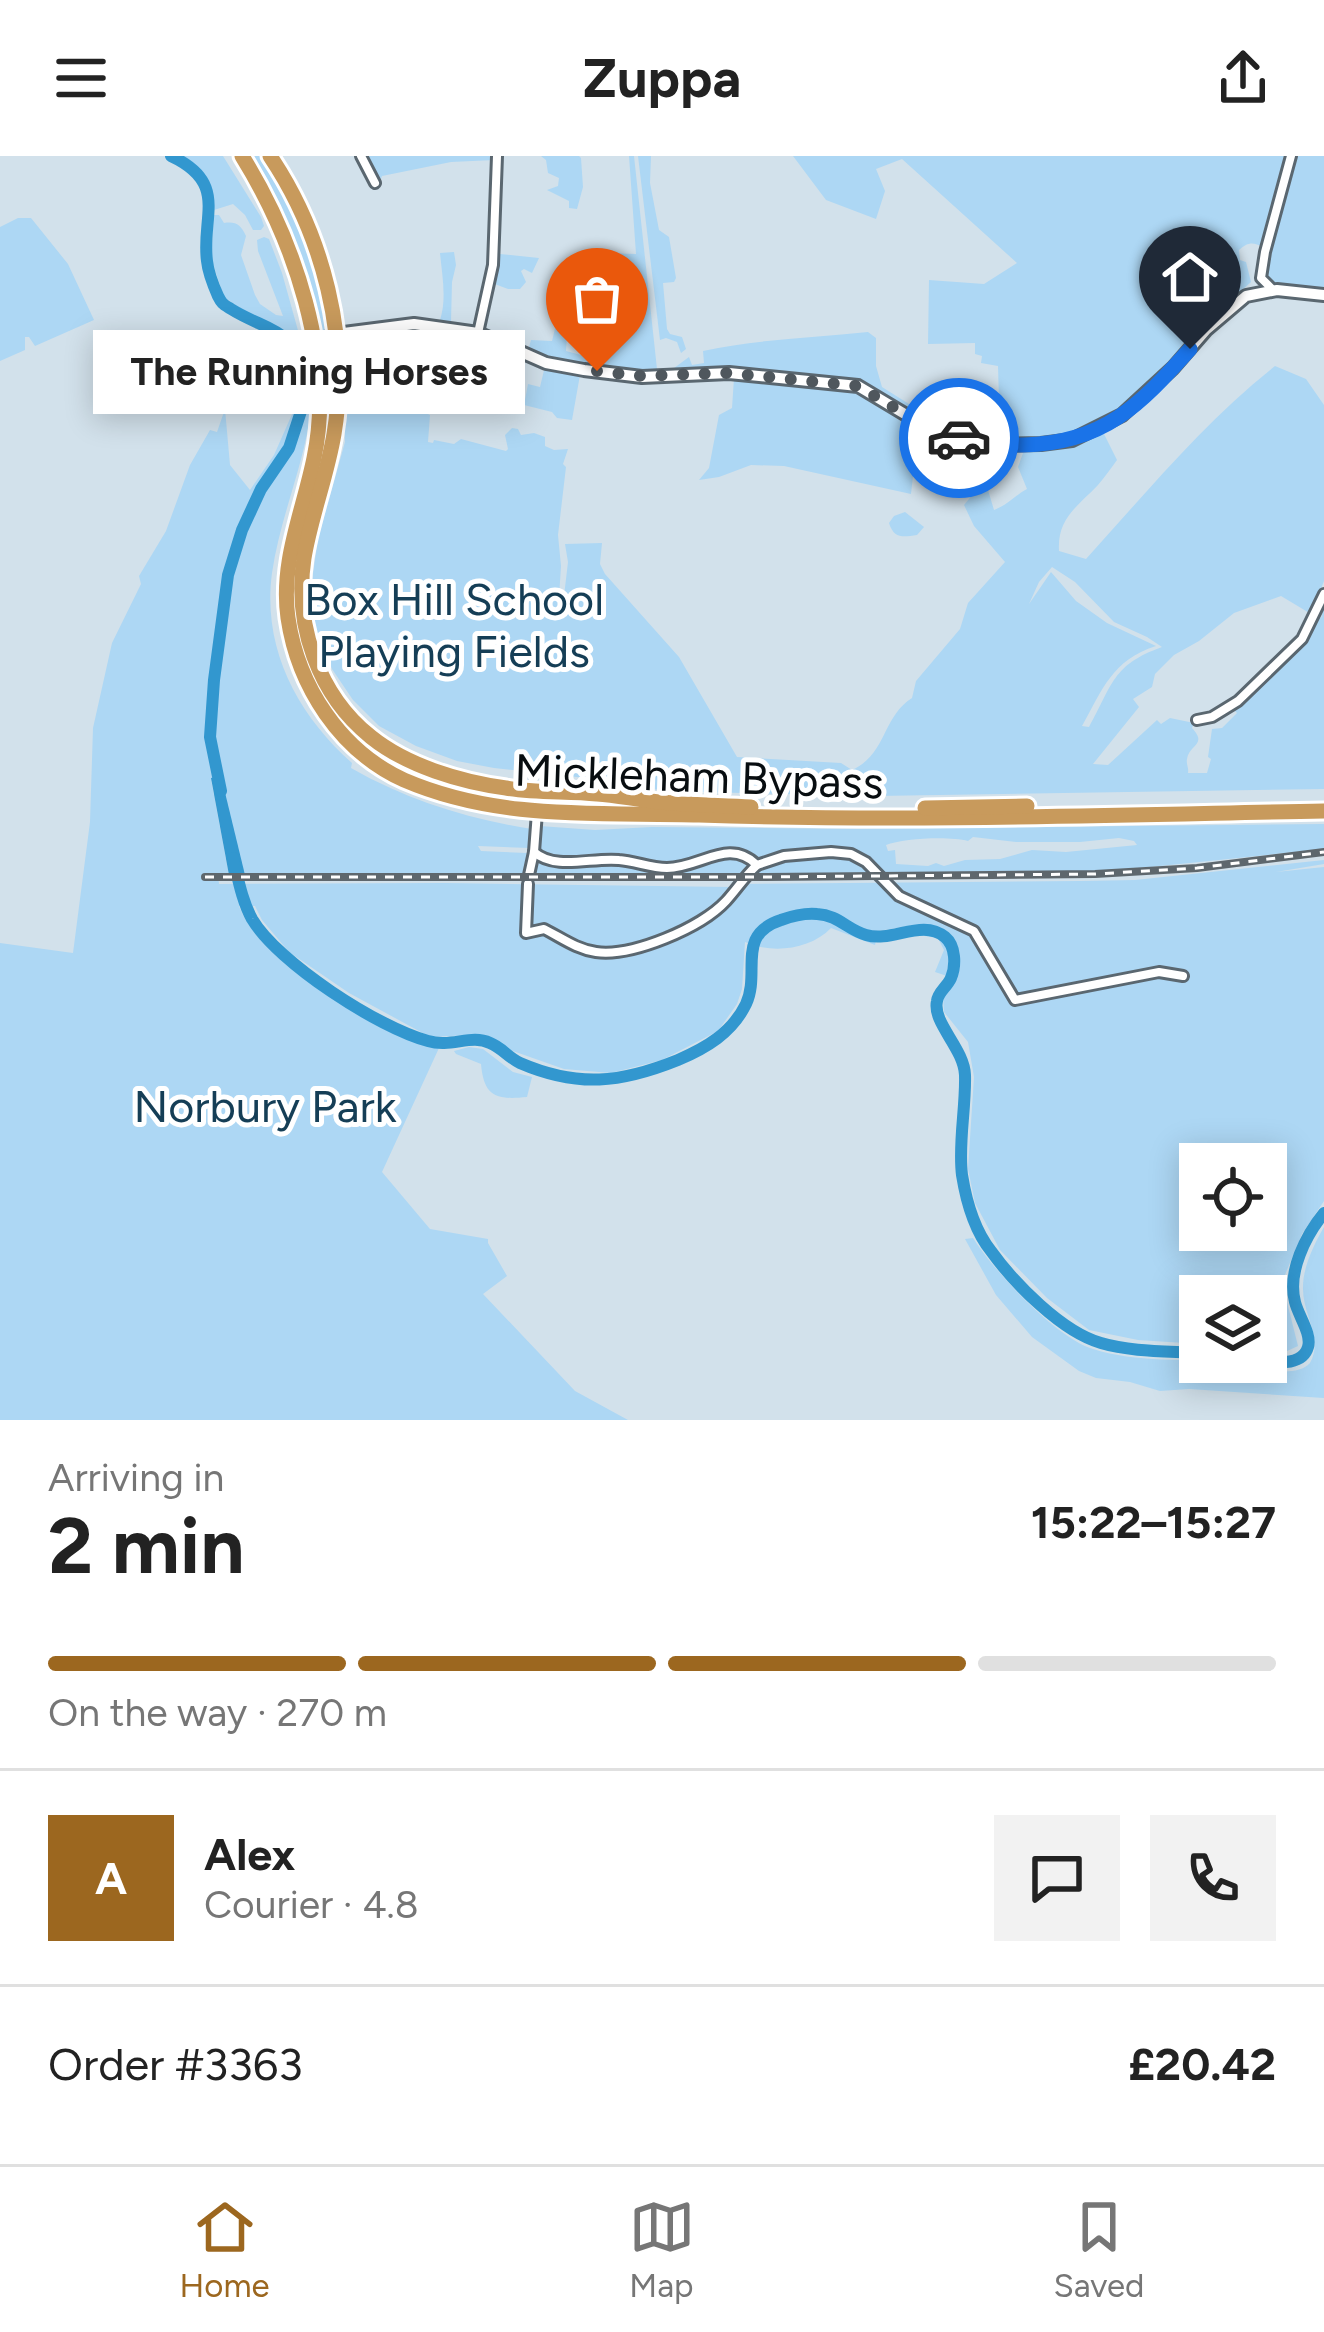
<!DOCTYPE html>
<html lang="en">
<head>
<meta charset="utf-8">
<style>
  body { margin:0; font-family:Figtree,sans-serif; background:#f2f2f2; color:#222; height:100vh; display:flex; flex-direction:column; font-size:45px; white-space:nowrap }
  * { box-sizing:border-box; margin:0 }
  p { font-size:39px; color:#767676 }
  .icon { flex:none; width:66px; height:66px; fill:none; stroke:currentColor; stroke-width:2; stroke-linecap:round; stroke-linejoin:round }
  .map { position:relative; height:1264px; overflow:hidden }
  .details { display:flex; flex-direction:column; background:#fff; flex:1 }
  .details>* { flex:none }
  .buttons { position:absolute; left:1179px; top:987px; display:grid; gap:24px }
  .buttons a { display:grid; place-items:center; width:108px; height:108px; border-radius:0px; background:#fff; box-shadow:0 6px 30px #0003; font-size:60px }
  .pin { position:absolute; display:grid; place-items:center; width:102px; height:102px; color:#fff; margin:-123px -51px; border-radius:50% 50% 50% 0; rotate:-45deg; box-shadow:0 0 12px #0007 }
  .pin .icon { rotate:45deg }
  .courier { position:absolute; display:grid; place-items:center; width:120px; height:120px; margin:-60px; border:9px solid #1a73e8; border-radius:50%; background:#fff; color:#222; box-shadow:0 3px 15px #0007 }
  .bubble { position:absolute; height:84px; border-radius:0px; background:#fff; box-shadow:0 6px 30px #0003; font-size:39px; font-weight:700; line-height:84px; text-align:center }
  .summary em { font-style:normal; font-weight:700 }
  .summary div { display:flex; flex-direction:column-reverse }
  .summary { display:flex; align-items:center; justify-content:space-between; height:204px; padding:0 48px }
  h1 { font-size:78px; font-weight:700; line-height:90px }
  .bar { display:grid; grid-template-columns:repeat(4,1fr); gap:18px 12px; align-content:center; height:144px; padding:0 48px }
  .bar i { height:15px; border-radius:9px; background:#e0e0e0 }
  .bar .current { background:#9c671f }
  .bar p { grid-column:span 4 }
  .line { display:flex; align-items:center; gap:30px; padding:0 48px; border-top:3px solid #e0e0e0 }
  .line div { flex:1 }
  .round { display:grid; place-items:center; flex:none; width:126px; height:126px; border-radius:0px; background:#f2f2f2 }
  header { display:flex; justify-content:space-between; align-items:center; height:156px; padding:0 48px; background:#fff; font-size:54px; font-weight:700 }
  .tabs { display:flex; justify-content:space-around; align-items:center; height:168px; border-top:3px solid #e0e0e0; background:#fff; font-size:33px; color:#767676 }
  .tabs a { display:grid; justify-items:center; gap:6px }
  .tabs .current { color:#9c671f }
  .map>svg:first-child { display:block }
  .green { fill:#add7f4; fill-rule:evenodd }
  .water { fill:#3297cf }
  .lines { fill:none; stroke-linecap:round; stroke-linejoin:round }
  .river { stroke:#3297cf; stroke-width:12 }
  .minor-casing { stroke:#5a6770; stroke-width:14 }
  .secondary-casing { stroke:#5a6770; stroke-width:16 }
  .trunk-casing { stroke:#fff; stroke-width:21 }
  .minor { stroke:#fff; stroke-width:8 }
  .secondary { stroke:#fff; stroke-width:10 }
  .trunk { stroke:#c89a5c; stroke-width:15 }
  .rail-casing { stroke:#5e676d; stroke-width:8 }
  .rail { stroke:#fff; stroke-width:3; stroke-dasharray:9; stroke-linecap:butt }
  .done { stroke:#4f575d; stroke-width:12; stroke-dasharray:0 21.6 }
  .route { stroke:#1a73e8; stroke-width:15 }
  .labels { text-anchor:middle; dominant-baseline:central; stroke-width:10; stroke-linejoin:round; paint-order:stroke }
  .park-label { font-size:45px; fill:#153e56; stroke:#fff }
  .street-label { font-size:45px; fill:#080d10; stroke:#fff }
</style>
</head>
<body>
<header><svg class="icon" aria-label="menu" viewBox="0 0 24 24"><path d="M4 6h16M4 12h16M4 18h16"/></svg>Zuppa<svg class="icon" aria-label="share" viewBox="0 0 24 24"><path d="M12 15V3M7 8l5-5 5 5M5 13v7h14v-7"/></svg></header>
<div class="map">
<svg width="1324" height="1264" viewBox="0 0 1324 1264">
  <rect width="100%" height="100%" fill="#d2e1eb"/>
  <g class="green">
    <polygon points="181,0 223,0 261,61 264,70 261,74 253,74 245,59 233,48 214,54 210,31"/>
    <polygon points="247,0 265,0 292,44 319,120 326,168 324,176 320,178 317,176"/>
    <polygon points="365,0 494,0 494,4 451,6 382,20 378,31"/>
    <polygon points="541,0 579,0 581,2 583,31 577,53 569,52 569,45 547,34 558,30 559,22 548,17 546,4"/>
    <polygon points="629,0 634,0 657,213 655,218 606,211 603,209 608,133 605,126 583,118 586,104 604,101 607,97 636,98"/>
    <polygon points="638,0 651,0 650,27 659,74 669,81 676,122 674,126 663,127 667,173 670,178 682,181 686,193 681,197 677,186 666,182 660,184"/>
    <path d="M793,0h495l-25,91c-10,-5 -15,-5 -24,3l1,10 6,2 5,20 -47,43 -27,32 -65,59 -40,21 -63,4 -3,-3 -2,-34 -5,-3 -1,-35 -17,-3 1,-7 -7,-2v-11l-47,1 1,-64 55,4 33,-21 -115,-104 -26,10 9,22 -9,28 -50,-19z"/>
    <path d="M1294,0h30v134l-45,-5 -10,-5c-8,-34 15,-90 25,-124z"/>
    <path d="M214,59h5l5,8c12,-2 17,2 22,13l-5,19 14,40 5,9 16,11 7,1 -25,-65 -1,-11 7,-3 5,2 13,34 22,79 -3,1 -10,-19 -44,-21 -23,-16 -13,-39z"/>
    <polygon points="18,62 31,62 68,108 94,164 35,190 29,181 25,181 25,194 0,205 0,71"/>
    <path d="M454,96l2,13 -4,17 -1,40 -11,-2c7,-21 2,-45 0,-67z"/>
    <polygon points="500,98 539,102 532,117 524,113 521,115 526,126 520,133 508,133 492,127"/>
    <polygon points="578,119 602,128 605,134 600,200 594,192 596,167 568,165 566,195 581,199 592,196 595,206 591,211 554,205 528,195 531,184 552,185 562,144 574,135 567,131 567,125 576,127"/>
    <path d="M412,171l56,9 2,9 -5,7 -15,-3 -4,6 13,8 -3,10 1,24c-15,13 -41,6 -54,-8l19,-35 -2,-11 -7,-3 -23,38 -16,-7 -3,4 14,13 7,3 4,9 34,15 -2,27 5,1 1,-3 20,4 7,-5 45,12 2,-2 -3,-14 7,-7 6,1 3,6 13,-2 11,4v9l9,4 14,-1 -5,15 3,3 -8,68 3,31 -2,31 5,-1 4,-34 -3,-18 37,-1 -2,21 5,10 74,83 58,100 104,6 11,7c35,-16 30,-53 60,-72l4,-17 44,-52 8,-26 37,-41 -31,-36 -10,-21 9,-11 15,-4 6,20c15,-6 20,-14 33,-21l-9,-22 5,-14 50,-7 30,-14 14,28c-6,8 -12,17 -19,25 -20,21 -41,33 -39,66l27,8c60,-66 118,-137 189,-193l31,13 18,26v176l-13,33 -30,-18 -47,17 -35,28 -25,14 -19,19 -3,13 -19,12 6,8 -46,57 15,1 49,-45 4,4 9,-6 24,5 -2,5c16,17 -3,16 -5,31 -1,5 2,9 1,14h19l4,-14 -3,-2 4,-28 10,-1 15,-15 -5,-5 70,-65 15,-26 4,1 3,-11v182l-448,7 -175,-4 -52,-3 -63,-11 -92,-10 -37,-7 -41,-15 -37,-20 -26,-26 -21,-31 -14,-33 -6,-24v-32l6,-41 27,-97 -4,-102 5,-4zM1052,411l23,15 39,40 33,15 15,10c-50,18 -49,37 -73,80l-7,-1c21,-37 30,-66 74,-80l-49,-23 -31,-22 -25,-29 -22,32 10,-22z"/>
    <path d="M868,176l8,6v28l6,21 27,17 -1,4 3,1 -3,4 -49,-30 -189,-12 19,-14 3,8 12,-2 -1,-12c55,-12 110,-13 165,-19z"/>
    <path d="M486,185l32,14 -5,5 -7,1 -6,36c-14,5 -29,-2 -37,-14l5,-20 9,-7 4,-14z"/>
    <path d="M329,187h3l-2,88 -29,124 1,78 67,105 134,56 -4,10 -88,-25 -51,-31 -48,-62 -22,-87 34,-164c4,-30 -2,-59 1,-89z"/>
    <polygon points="545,210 580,219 572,264 557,262 552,256 524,249 528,228 540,231"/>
    <path d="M734,222l123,12 113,56 1,3c-16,13 -36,-2 -55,0l-5,45 -127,-28 -33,-1 -32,12 -20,3 10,-12 10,-53 13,-7z"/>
    <path d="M309,249l2,5c-7,56 -31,107 -39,163 -10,75 25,141 80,190l-1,5c56,32 117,51 181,61l-2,19 -52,-2 3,5 46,2 -3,22h-279l-34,-96 18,96h-11l1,9 225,-1 288,4 3,-3 346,-3 54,-1 189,-20v4l-48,8 48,-5v334l-22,33 -20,48 16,64 -13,6 -19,1v-57h-66v48l-62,-4 -49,-10 -42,-32 -47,-48 -25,-47 -7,-34 6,-92 -6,-35 -24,-30 -1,-14 10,-20 -18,-6 9,-22 -6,-12 -20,-3 -3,-10 -37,6 -3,14 -44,-17c-21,22 -60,26 -86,14l-3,47 -5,15 -19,27 -56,29 -51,13 -47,-4 -54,-19 -17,-11 -21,-4 -42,2 -81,-44 -60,-41 -27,-32 -7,-14h-16c24,63 138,121 200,142l-57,124 48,57 58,10v4l19,33 -24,18 92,97 53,29h-628v-477l73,10 17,-131 3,-94 19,-85 29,-59 -2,-8 27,-45 24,-66 20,-35 7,2 8,-23 5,56 20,25 24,-35 19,-43 10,1zM1200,1008h66v66h-66z"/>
    <path d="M905,356l19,15 -7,8c-14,2 -23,4 -28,-12l5,-7z"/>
    <path d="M1324,668v25l-212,22 -580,4 8,-49 55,4 57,-3 205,2zM973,681l43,5h64l39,-4 15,3 3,4 -71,7 -34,-2 -32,9 -35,1 -21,6 -8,-3 -8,3 -32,-2 -1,-14 -7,1 -2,-6c17,-7 64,-9 82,-4z"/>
    <path d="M469,891l14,2 30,23 19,5 -5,20c-31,3 -43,0 -46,-33l-25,-10 -2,-3z"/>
    <path d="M1324,1071v171l-135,-9 -29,2 -30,-9 -34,-4 -17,-7 -47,-34 -36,-42 -31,-56 8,-1c21,33 82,99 120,111 44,14 92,9 137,14 21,2 63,18 80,0 14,-25 -8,-48 -7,-76 0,-20 11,-43 21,-60z"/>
  </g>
  <polygon class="water" points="221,620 245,719 229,719 211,622"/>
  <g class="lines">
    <g class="river">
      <path d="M171,0c58,27 30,61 36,105 1,10 7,26 11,35 4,8 5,8 13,13 35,22 62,18 72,64"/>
      <polyline points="221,635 210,581 214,524 228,419 242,374 261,333 289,292 305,243"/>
      <path d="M233,702c5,20 9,43 19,61 26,44 127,109 176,122 23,7 43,-7 62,2 11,4 19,15 30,20 58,25 101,20 158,-3 28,-12 54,-27 68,-56 15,-32 -11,-69 35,-84 11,-4 25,-7 36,-6 21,1 31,16 49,21 26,8 56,-17 79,2 11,9 11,29 6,41 -4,9 -13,14 -14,23 -5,22 27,47 28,74 1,33 -7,68 -3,100 4,25 13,56 29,76 23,32 71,81 110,92 30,9 67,8 99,10"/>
      <path d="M1266,1205c14,2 37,4 42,-14 4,-13 -10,-32 -13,-45 -8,-30 11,-67 29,-89"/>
    </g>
    <defs>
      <g id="minor">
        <polyline points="361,0 375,27"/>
        <polyline points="1273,134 1261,122 1265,96 1291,0"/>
        <polyline points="478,177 493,109 497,0"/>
        <polyline points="1197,564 1212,561 1238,545 1302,483 1324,438"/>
        <path d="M534,696c22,19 58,5 85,8 16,1 31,8 48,8 33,0 62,-31 90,-3l27,-9 47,-4 20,2 15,8 33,34 75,35 41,69 144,-28 24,4"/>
        <polyline points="529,719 534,696 537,656"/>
        <path d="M528,728l-2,49 18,-4c18,9 32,20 52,23 36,5 105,-24 130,-51 11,-12 19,-25 31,-36"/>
      </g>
      <polyline id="secondary" points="313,189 317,185 336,178 414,168 478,177 546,207 584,214 642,221 729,217 858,230 918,266 967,285 982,289 1041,288 1072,284 1122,259 1173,212 1206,174 1246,140 1277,134 1324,139"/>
      <g id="trunk">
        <path d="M242,0c52,84 93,203 72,302 -11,54 -34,104 -26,160 10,68 52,133 116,162 95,41 194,32 295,35 208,7 417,0 625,-4"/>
        <path d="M270,0c53,79 80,183 64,278 -7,42 -23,82 -30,124 -10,66 14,137 67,179 36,29 90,45 135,51 30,5 61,3 91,6 18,1 36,5 54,7 33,4 67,4 100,6"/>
        <polyline points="925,652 1027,650"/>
      </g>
    </defs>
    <use href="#minor" class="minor-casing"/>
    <use href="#secondary" class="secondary-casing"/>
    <use href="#trunk" class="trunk-casing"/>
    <use href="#minor" class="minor"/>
    <use href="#secondary" class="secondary"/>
    <use href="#trunk" class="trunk"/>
    <defs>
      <polyline id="rail" points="205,721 766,721 1095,718 1197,712 1324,696"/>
    </defs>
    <use href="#rail" class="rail-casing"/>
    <use href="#rail" class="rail"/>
  </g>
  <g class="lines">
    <polyline class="done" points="597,215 642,220 729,217 858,230 918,266 959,282"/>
    <path class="route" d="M959,282c22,8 43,7 65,7 80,-2 116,-40 166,-96"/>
  </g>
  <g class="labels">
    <g class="park-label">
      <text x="454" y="443">Box Hill School<tspan x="454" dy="52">Playing Fields</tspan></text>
      <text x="265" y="950">Norbury Park</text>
    </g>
    <g class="street-label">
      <text transform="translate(699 620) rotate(2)">Mickleham Bypass</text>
    </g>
  </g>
</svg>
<div class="buttons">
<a><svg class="icon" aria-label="locate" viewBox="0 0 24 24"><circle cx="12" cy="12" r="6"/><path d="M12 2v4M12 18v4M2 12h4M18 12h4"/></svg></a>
<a><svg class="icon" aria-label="layers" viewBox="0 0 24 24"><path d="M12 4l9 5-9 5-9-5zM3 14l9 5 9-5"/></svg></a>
</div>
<div class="pin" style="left:597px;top:215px;background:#ea580c"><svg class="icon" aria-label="bag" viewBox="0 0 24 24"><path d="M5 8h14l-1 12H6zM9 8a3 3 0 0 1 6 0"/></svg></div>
<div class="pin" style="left:1190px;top:193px;background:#1f2937"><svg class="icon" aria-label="home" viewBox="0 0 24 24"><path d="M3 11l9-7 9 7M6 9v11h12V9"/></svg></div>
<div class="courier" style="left:959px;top:282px"><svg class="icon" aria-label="car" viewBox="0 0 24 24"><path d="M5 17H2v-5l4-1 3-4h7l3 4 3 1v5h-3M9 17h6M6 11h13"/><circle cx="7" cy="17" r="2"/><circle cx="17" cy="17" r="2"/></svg></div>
<div class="bubble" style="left:93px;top:174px;width:432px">The Running Horses</div>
</div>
<section class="details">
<div class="summary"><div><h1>2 min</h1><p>Arriving in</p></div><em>15:22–15:27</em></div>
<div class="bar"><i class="current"></i><i class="current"></i><i class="current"></i><i></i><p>On the way · 270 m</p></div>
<div class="line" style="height:216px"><b class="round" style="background:#9c671f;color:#fff">A</b><div><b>Alex</b><p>Courier · 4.8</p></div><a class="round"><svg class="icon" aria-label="chat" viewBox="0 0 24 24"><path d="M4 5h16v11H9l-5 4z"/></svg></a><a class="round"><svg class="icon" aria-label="phone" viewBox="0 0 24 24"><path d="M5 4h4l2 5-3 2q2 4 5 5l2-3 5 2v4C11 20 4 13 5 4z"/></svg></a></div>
<div class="line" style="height:156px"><div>Order #3363</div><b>£20.42</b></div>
</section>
<nav class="tabs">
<a class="current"><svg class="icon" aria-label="home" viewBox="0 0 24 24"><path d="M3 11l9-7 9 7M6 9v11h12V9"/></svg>Home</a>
<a><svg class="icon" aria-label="map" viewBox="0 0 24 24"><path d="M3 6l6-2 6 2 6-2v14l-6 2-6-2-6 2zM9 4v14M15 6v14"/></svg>Map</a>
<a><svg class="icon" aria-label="saved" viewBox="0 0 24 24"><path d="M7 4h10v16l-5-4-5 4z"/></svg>Saved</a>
</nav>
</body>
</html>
